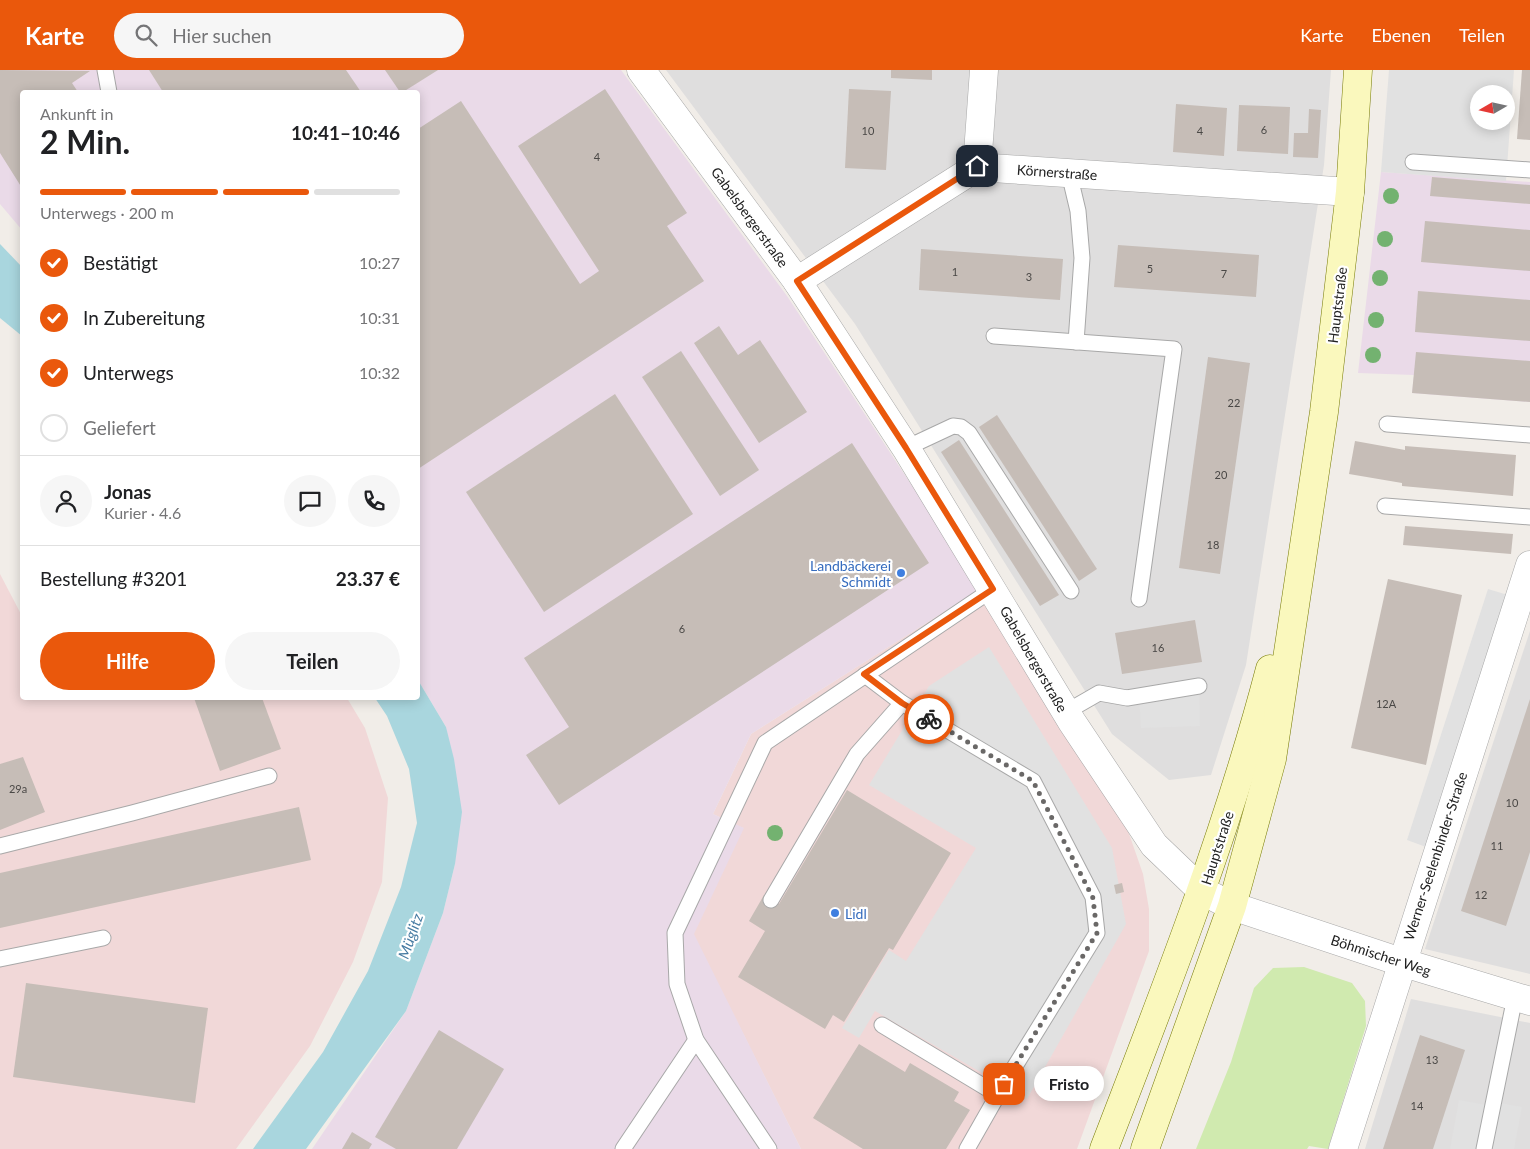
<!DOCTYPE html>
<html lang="de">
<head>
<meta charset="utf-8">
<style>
  body { margin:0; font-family:Lato,sans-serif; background:#f6f6f6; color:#202124; height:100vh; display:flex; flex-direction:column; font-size:19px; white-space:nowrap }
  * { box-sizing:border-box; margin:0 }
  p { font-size:16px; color:#757577 }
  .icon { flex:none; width:28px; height:28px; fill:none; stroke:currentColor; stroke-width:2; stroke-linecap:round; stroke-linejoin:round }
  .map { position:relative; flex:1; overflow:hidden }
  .side { position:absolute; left:20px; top:20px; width:400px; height:610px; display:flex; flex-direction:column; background:#fff; border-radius:5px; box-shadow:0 2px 12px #0003 }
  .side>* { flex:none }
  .needle { width:32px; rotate:261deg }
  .tools { position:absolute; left:1470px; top:15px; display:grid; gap:10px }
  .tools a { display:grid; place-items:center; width:45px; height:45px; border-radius:50%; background:#fff; box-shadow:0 2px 12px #0003; font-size:25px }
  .pin { position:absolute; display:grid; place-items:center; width:42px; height:42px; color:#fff; margin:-21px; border-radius:10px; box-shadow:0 2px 8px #0006 }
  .courier { position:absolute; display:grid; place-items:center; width:50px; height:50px; margin:-25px; border:4px solid #ea580c; border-radius:50%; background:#fff; color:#222; box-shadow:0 1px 6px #0007 }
  .bubble { position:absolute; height:35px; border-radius:18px; background:#fff; box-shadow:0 2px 12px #0003; font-size:16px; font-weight:700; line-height:35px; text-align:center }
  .overview em { font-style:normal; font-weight:700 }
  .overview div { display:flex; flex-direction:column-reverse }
  .overview { display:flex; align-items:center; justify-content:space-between; height:85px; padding:0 20px }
  h1 { font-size:32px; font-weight:700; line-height:38px }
  .bar { display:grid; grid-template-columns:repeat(4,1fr); gap:8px 5px; align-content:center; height:60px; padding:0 20px }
  .bar i { height:6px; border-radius:4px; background:#e0e0e0 }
  .bar .on { background:#ea580c }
  .bar p { grid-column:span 4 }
  .line { display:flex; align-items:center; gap:12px; padding:0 20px; border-top:1px solid #e0e0e0 }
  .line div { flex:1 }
  .round { display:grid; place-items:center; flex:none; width:52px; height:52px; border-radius:26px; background:#f6f6f6 }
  ol { padding:0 20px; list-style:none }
  li { display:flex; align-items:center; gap:15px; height:55px }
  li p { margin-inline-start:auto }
  li .icon { padding:5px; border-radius:50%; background:#ea580c; color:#fff; stroke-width:4 }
  li:last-child { color:#757577 }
  li i { width:28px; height:28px; border:2px solid #e0e0e0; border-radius:50% }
  .primary-button { display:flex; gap:10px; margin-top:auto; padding:10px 20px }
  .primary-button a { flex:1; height:58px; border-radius:30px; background:#ea580c; color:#fff; font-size:20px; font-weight:700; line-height:58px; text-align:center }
  .primary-button a+a { background:#f6f6f6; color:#202124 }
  header { display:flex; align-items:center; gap:30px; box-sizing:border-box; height:70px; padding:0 25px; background:#ea580c; color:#fff }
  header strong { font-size:24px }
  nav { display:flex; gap:28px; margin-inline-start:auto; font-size:18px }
  .search { width:350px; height:45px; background:#f6f6f6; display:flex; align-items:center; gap:12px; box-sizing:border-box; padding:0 18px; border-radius:28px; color:#757577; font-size:19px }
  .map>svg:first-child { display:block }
  .residential { fill:#dfdede }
  .commercial { fill:#f1d8d8 }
  .industrial { fill:#eadae8 }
  .grass { fill:#d0eaaf }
  .parking { fill:#e1e1e1; fill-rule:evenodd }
  .water { fill:#a9d6de }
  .building { fill:#c6bdb7 }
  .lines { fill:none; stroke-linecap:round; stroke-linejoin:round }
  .service-casing { stroke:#a8a8a8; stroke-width:17 }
  .minor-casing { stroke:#a8a8a8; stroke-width:29 }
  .tertiary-casing { stroke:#a8a8a8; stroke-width:29 }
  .secondary-casing { stroke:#777b05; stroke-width:29 }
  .service { stroke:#fff; stroke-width:15 }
  .minor { stroke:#fff; stroke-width:28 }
  .tertiary { stroke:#fff; stroke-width:28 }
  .secondary { stroke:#faf8bd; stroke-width:28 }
  .tree { fill:#73b270 }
  .done { stroke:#6a6867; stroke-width:5; stroke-dasharray:0 9 }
  .route { stroke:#ea580c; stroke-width:6 }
  .shop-dot { fill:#3f7fe0; stroke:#fff; stroke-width:2 }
  .labels { text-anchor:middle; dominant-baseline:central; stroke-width:4.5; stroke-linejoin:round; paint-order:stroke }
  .number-label { font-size:11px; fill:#4a4846 }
  .street-label { font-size:14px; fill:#212121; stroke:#fff }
  .shop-label { font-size:14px; fill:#366cbe; stroke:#fff; text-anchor:end }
  .water-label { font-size:15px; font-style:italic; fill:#467ba2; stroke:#fff }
</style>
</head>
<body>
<header>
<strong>Karte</strong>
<div class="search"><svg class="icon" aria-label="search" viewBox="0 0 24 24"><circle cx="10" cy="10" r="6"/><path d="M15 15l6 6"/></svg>Hier suchen</div>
<nav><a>Karte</a><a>Ebenen</a><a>Teilen</a></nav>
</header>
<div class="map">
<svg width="1530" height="1079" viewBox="0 0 1530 1079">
  <rect width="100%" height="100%" fill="#f1ede8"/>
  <g class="residential">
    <polygon points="666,0 1331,0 1324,95 1246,595 1211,705 1169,710 1112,664 855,254"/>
    <polygon points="1530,561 1530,904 1425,879"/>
    <polygon points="1411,929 1530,953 1530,1079 1365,1079"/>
  </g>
  <g class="commercial">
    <polygon points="0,504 22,546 22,628 347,628 365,658 388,728 382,812 353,892 310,976 236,1079 0,1079"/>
    <polygon points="980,519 1126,755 1143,804 1149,839 1149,881 1077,1079 801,1079 693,864 743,758 713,744 751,664"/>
  </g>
  <g class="industrial">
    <polygon points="0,0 621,0 787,226 980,519 751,664 713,744 744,758 694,864 801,1079 312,1079 406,941 443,843 455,794 446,657 418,610 418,22 22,22 22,160 0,134"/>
    <polygon points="1381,102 1530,112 1530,332 1412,323 1414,305 1358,303"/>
  </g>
  <polygon class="grass" points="1304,897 1352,913 1365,931 1366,956 1328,1079 1309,1076 1307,1079 1196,1079 1231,992 1254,918 1273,898"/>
  <g class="parking">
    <path d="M1389,0h125l-8,111 -125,-9zM1479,24h27v27h-27z"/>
    <polygon points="1488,519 1518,528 1437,781 1407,770"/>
    <polygon points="989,577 1112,778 1126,854 1027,1029 875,941 859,968 842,958 889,880 906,891 976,778 869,715 929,616"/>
    <polygon points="1199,616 1200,656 1141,658 1139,625"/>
    <polygon points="1459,1030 1492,1036 1494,1032 1522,1037 1514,1079 1450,1079"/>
  </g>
  <g class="water">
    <polygon points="0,174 22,197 22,266 0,248"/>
    <polygon points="418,610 446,657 454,689 462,742 455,794 443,843 406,941 306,1079 253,1079 323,982 368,901 401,817 417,753 409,699 387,646 375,628 418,628"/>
  </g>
  <g class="building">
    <polygon points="0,0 90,1 72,13 78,22 22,22 22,118 0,83"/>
    <polygon points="149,0 346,0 361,22 163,22"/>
    <polygon points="385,0 438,0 403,22 400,22"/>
    <polygon points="891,0 932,0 932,10 891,8"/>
    <polygon points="1522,0 1530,0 1530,70 1517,69"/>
    <polygon points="605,19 687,143 667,156 704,211 418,399 418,59 461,31 580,214 599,201 518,76"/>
    <polygon points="849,19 891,21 886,100 845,98"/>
    <polygon points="1176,34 1227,38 1224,86 1173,82"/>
    <polygon points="1239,35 1290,37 1288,84 1237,81"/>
    <polygon points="1309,39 1321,40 1318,88 1293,87 1294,63 1308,63"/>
    <polygon points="1432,107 1530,115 1530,134 1430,126"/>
    <polygon points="1425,151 1530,160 1530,201 1421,192"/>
    <polygon points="1118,175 1259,185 1256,227 1114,217"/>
    <polygon points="921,179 1063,189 1060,230 919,220"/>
    <polygon points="1418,221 1530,230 1530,271 1415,262"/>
    <polygon points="719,256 738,285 760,270 807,342 759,373 694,273"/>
    <polygon points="681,281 759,400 720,426 642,307"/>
    <polygon points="1416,282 1530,291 1530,332 1412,323"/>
    <polygon points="1208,287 1250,293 1220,504 1179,498"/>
    <polygon points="615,324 693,444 544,542 466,422"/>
    <polygon points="997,345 1097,499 1079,511 979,357"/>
    <polygon points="959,370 1059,525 1040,536 941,382"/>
    <polygon points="1355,371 1405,380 1405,376 1516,385 1513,426 1402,416 1402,413 1349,404"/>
    <polygon points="852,373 929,493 559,735 526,685 569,657 524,588"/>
    <polygon points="1405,456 1513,464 1511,484 1403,475"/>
    <polygon points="1388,509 1462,525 1426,695 1351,678"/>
    <polygon points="1195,550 1202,592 1122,604 1115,563"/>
    <polygon points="194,628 262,628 281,679 220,701"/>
    <polygon points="1530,629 1530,782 1506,856 1461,841"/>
    <polygon points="23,687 45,742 0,760 0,694"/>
    <polygon points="847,720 951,783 893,880 889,878 844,952 833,945 825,959 738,907 765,861 749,851 764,825 779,834"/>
    <polygon points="299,737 311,790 0,858 0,803"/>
    <polygon points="1122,813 1124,822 1116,824 1114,815"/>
    <polygon points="26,913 208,938 195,1033 13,1007"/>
    <polygon points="439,960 504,999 457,1079 396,1079 375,1067"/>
    <polygon points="1420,965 1465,980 1433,1079 1383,1079"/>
    <polygon points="859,974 905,1002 910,993 959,1022 954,1031 970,1040 946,1079 863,1079 813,1048"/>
    <polygon points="352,1062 372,1074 369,1079 342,1079"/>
  </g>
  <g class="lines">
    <defs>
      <g id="service">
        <polyline points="105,0 109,22"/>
        <polyline points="1413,92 1530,100"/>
        <polyline points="1069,103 1078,141 1082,188 1076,272"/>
        <polyline points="994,266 1174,279 1139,529"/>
        <polyline points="1387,354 1530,365"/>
        <polyline points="906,378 953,356 961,357 969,363 1071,521"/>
        <polyline points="1385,436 1530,447"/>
        <polyline points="865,605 902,633 1033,711 1093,827 1097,863 1004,1014 967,1079"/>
        <polyline points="1066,642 1099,623 1127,628 1199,616"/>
        <polyline points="0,776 132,743 269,706"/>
        <polyline points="771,830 857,684 902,633"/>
        <polyline points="0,889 103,868"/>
        <polyline points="882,955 998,1025"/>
        <polyline points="623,1079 696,970"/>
        <polyline points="769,1079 696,970 677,914 675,863 765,673 993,519"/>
        <polyline points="1484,1079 1515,927"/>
      </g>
      <g id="minor">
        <polyline points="977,97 984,0"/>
        <polyline points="797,211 977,97 1350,122"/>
        <polyline points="1232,836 1401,892 1530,931"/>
        <polyline points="1343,1079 1530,495"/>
      </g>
      <polyline id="tertiary" points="641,0 797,211 906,378 1072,652 1154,775 1202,821 1232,836"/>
      <g id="secondary">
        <path d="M1104,1079c61,-158 123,-316 166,-480"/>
        <polyline points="1145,1079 1232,836 1272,689 1324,342 1350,122 1358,0"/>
      </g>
    </defs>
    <use href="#service" class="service-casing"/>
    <use href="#minor" class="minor-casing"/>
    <use href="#tertiary" class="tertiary-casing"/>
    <use href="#secondary" class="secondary-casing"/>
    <use href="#service" class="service"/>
    <use href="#minor" class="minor"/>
    <use href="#tertiary" class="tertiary"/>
    <use href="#secondary" class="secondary"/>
  </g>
  <g class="tree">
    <circle cx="1391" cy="126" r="8"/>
    <circle cx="1385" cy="169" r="8"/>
    <circle cx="1380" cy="208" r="8"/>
    <circle cx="1376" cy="250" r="8"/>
    <circle cx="1373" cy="285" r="8"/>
    <circle cx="775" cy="763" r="8"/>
  </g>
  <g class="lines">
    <polyline class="done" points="929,649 1033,711 1093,828 1097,863 1004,1014"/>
    <polyline class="route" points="929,649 902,633 864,604 993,519 906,378 797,211 977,96"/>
  </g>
  <g class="shop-dot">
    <circle cx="901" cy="503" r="5"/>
    <circle cx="835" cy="843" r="5"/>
  </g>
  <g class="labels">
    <g class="number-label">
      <text x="1264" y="59">6</text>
      <text x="868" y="60">10</text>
      <text x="1200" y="60">4</text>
      <text x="597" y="86">4</text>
      <text x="1150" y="198">5</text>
      <text x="955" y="201">1</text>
      <text x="1224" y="203">7</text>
      <text x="1029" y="206">3</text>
      <text x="1234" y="332">22</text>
      <text x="1221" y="404">20</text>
      <text x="1213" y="474">18</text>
      <text x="682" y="558">6</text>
      <text x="1158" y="577">16</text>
      <text x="1386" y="633">12A</text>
      <text x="18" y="718">29a</text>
      <text x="1512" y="732">10</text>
      <text x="1497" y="775">11</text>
      <text x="1481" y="824">12</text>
      <text x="1432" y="989">13</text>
      <text x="1417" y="1035">14</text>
    </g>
    <g class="street-label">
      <text transform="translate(1057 102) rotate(4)">Körnerstraße</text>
      <text transform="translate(750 147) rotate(54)">Gabelsbergerstraße</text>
      <text transform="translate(1337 235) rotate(-83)">Hauptstraße</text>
      <text transform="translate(1034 589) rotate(60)">Gabelsbergerstraße</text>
      <text transform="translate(1217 778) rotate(-72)">Hauptstraße</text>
      <text transform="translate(1435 786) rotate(-72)">Werner-Seelenbinder-Straße</text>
      <text transform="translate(1381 885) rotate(18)">Böhmischer Weg</text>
    </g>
    <g class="shop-label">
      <text x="891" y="495">Landbäckerei<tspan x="891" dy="16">Schmidt</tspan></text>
      <text x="845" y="843" text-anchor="start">Lidl</text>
    </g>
    <g class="water-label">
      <text transform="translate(410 866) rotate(-71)">Müglitz</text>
    </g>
  </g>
</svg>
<div class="tools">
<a><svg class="needle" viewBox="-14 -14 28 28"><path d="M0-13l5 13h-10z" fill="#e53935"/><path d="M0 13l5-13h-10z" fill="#757577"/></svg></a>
</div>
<div class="pin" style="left:1004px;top:1014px;background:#ea580c"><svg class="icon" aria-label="bag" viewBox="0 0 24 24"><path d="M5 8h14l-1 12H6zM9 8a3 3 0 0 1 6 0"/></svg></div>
<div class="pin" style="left:977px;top:96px;background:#1f2937"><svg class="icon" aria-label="home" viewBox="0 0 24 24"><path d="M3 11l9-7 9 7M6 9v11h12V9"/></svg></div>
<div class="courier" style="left:929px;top:649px"><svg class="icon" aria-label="bike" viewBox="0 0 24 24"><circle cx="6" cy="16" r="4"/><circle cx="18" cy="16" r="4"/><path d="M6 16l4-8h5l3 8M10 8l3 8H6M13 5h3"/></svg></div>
<div class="bubble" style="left:1034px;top:996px;width:70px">Fristo</div>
<section class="side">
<div class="overview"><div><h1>2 Min.</h1><p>Ankunft in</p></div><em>10:41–10:46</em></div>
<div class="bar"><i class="on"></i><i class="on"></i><i class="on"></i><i></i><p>Unterwegs · 200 m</p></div>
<ol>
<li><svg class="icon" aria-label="check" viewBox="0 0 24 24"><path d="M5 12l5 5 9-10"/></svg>Bestätigt<p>10:27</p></li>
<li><svg class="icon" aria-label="check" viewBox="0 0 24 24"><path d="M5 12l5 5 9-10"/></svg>In Zubereitung<p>10:31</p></li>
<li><svg class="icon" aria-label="check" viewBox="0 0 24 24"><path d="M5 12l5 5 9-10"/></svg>Unterwegs<p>10:32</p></li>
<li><i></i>Geliefert</li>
</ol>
<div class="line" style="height:90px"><a class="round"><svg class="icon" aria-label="person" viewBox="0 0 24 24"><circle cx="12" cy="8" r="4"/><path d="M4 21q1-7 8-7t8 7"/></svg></a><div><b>Jonas</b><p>Kurier · 4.6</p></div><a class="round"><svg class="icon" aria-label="chat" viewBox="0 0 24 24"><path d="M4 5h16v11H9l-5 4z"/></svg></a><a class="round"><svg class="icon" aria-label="phone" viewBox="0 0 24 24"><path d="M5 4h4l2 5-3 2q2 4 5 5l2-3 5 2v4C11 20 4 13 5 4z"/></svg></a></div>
<div class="line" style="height:65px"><div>Bestellung #3201</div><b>23.37 €</b></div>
<div class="primary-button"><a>Hilfe</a><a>Teilen</a></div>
</section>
</div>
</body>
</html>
